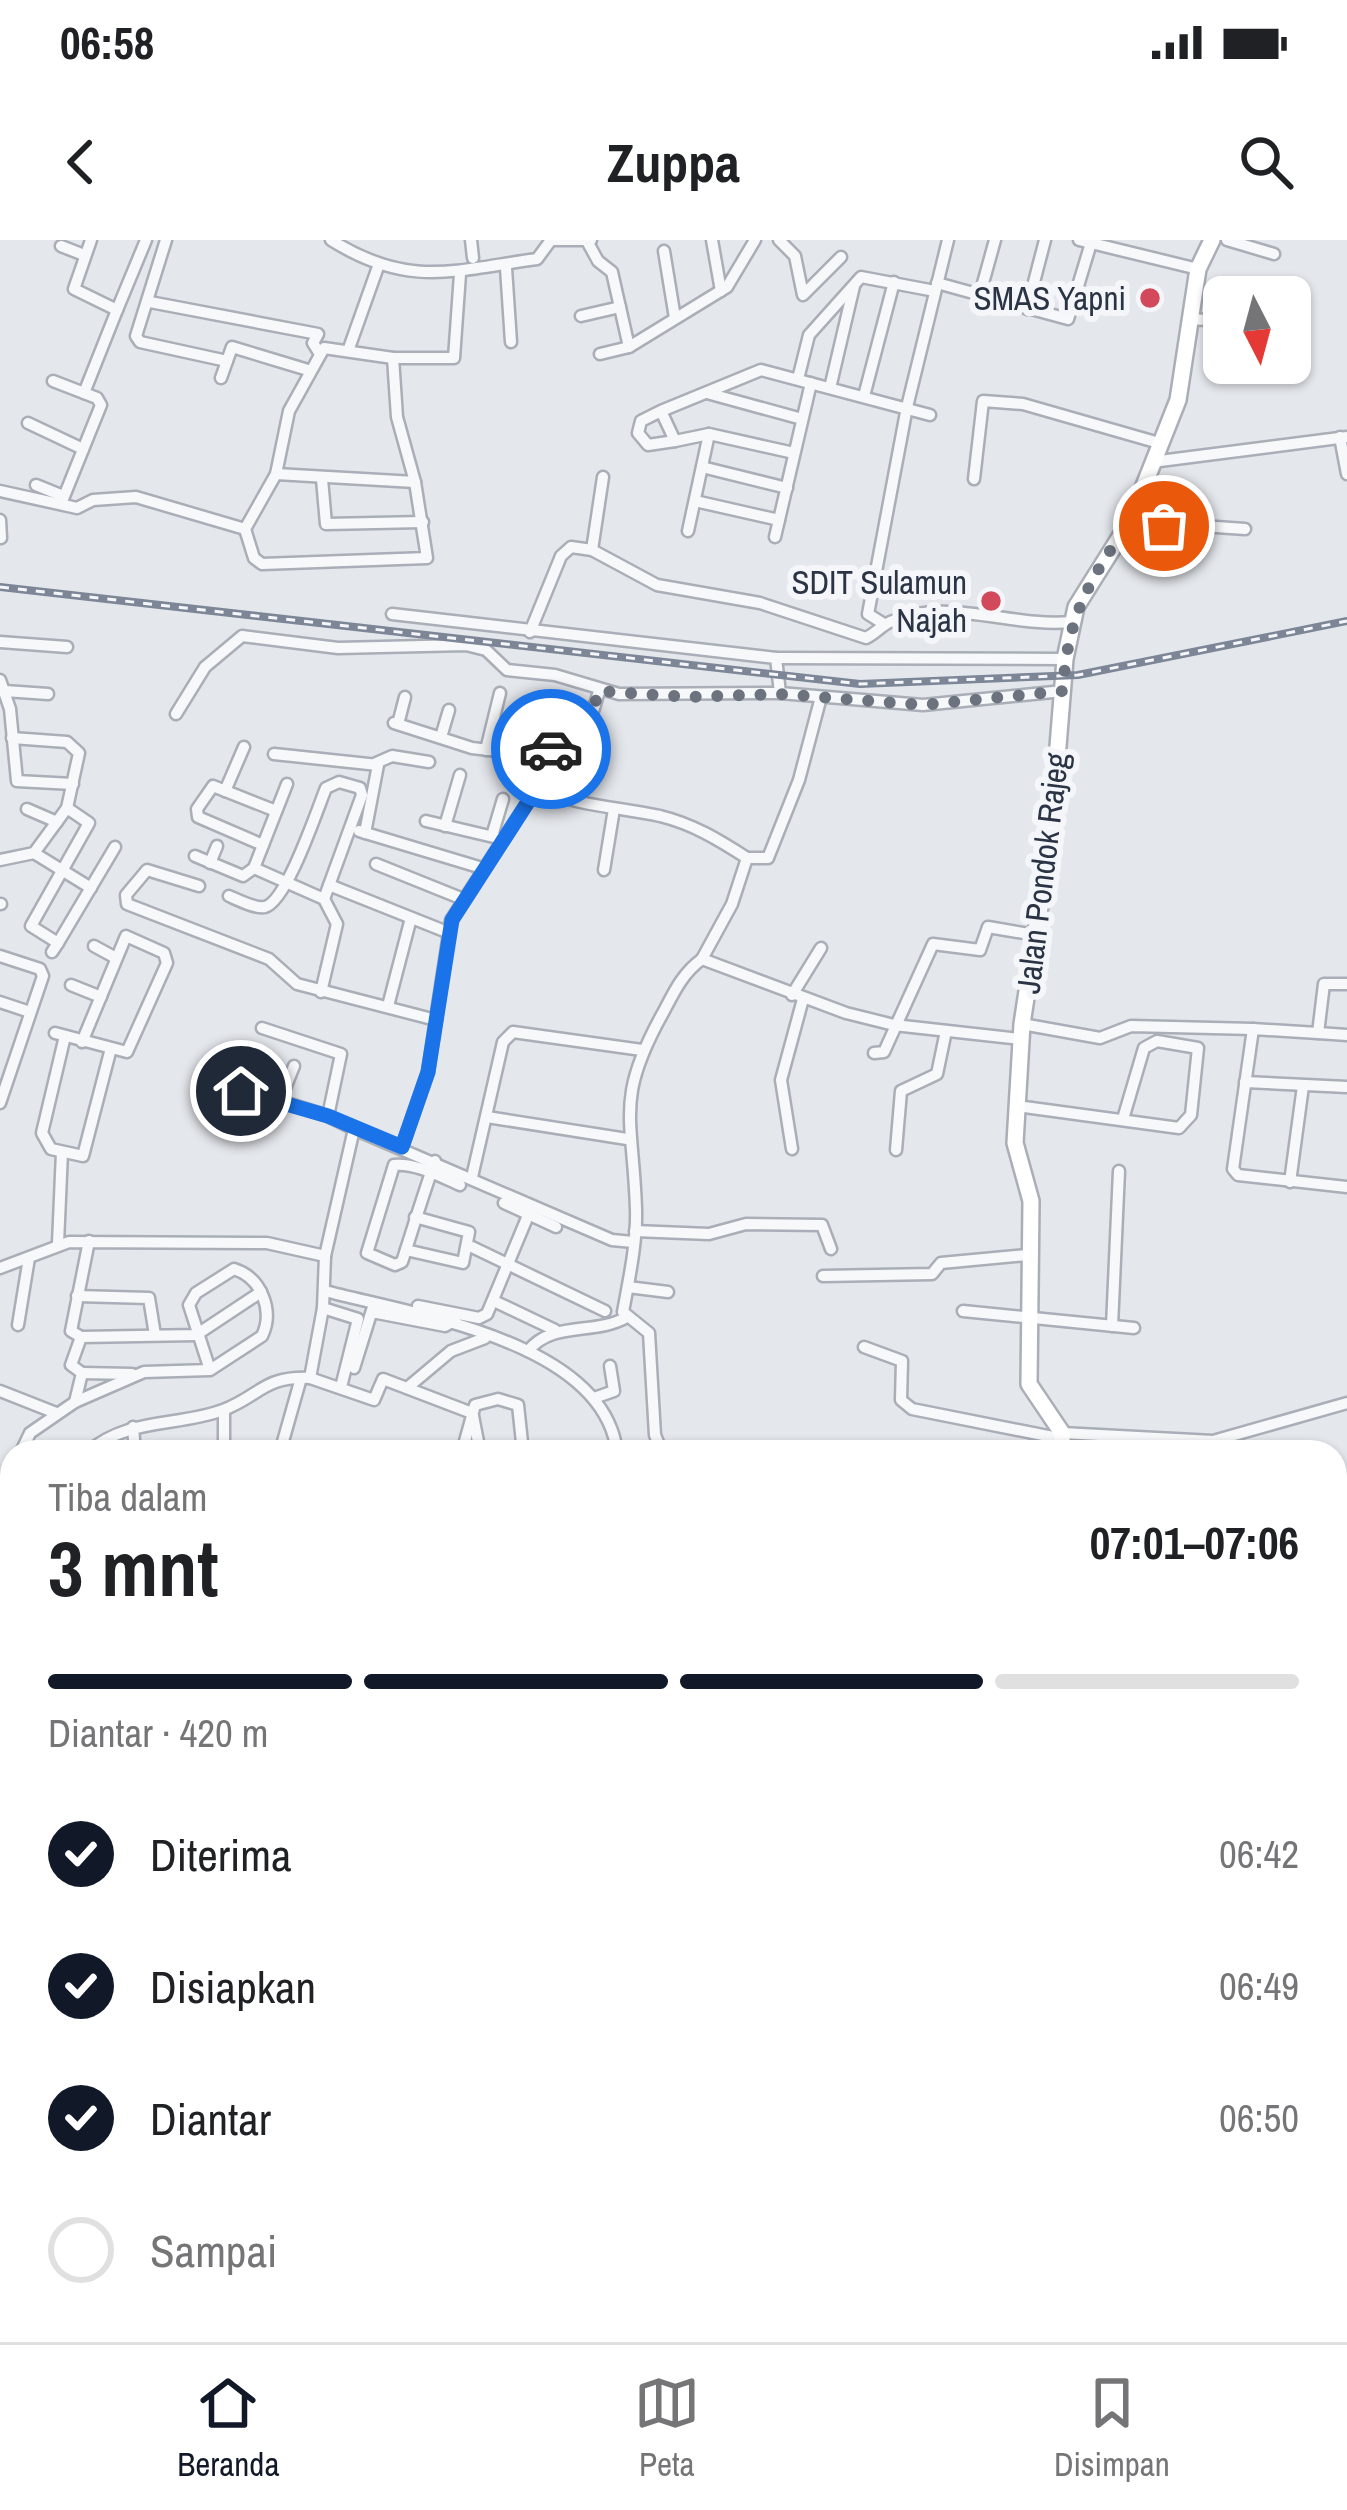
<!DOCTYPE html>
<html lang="id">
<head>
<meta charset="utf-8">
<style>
  body { margin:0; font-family:"Archivo Narrow",sans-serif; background:#f6f6f6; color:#202124; height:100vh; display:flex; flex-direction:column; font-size:45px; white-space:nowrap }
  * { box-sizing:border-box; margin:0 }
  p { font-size:39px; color:#757577 }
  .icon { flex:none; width:66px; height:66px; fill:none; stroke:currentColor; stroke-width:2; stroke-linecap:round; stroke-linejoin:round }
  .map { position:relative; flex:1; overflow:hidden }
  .drawer { position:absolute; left:0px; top:1200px; width:1347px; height:903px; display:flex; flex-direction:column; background:#fff; border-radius:36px 36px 0 0; box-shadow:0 3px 9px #0004 }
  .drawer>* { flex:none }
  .needle { width:78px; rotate:174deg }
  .tools { position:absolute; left:1203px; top:36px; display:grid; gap:24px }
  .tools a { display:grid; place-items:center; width:108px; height:108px; border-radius:18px; background:#fff; box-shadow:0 3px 9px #0004; font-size:60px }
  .pin { position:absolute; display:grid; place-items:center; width:102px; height:102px; color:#fff; margin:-51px; border:6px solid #fff; border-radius:50%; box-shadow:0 3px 12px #0007 }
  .courier { position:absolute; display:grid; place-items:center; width:120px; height:120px; margin:-60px; border:9px solid #1a73e8; border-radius:50%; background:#fff; color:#222; box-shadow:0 3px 15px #0007 }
  .head em { font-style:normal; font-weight:700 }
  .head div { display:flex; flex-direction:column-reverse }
  .head { display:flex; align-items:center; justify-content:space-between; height:204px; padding:0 48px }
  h1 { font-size:78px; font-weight:700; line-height:90px }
  .bar { display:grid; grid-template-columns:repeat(4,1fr); gap:18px 12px; align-content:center; height:144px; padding:0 48px }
  .bar i { height:15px; border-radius:9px; background:#e0e0e0 }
  .bar .current { background:#111827 }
  .bar p { grid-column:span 4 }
  ol { padding:0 48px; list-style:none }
  li { display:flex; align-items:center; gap:36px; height:132px }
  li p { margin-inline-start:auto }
  li .icon { padding:12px; border-radius:50%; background:#111827; color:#fff; stroke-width:4 }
  li:last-child { color:#757577 }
  li i { width:66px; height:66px; border:6px solid #e0e0e0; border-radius:50% }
  .status { display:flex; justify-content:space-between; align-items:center; height:84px; padding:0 60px; background:#fff; direction:ltr }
  .status svg { height:33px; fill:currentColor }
  header { display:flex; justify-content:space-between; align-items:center; height:156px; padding:0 48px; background:#fff; font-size:54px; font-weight:700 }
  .menu { display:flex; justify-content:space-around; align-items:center; height:168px; border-top:3px solid #e0e0e0; background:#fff; font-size:33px; color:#757577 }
  .menu a { display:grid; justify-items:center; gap:6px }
  .menu .current { color:#111827 }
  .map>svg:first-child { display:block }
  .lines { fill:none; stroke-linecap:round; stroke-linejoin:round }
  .minor-casing { stroke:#a9aeb7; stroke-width:15 }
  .secondary-casing { stroke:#a9aeb7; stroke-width:20 }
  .minor { stroke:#f7f8fa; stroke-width:10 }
  .secondary { stroke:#fff; stroke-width:15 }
  .rail-casing { stroke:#7d8696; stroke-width:8 }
  .rail { stroke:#f4f6f9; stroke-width:3; stroke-dasharray:9; stroke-linecap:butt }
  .done { stroke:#6c737f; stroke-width:12; stroke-dasharray:0 21.6 }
  .route { stroke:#1a73e8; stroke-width:15 }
  .poi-dot { fill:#d1495b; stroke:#f4f6f9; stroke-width:4.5 }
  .labels { text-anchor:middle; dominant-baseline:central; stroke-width:12; stroke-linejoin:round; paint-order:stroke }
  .poi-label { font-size:33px; fill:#2b3445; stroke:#f4f6f9; text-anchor:end }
  .street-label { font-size:33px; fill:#2b3445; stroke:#f4f6f9 }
</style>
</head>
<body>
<div class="status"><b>06:58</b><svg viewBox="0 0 49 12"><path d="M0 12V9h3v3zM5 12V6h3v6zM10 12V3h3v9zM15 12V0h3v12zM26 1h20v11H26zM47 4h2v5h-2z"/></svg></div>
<header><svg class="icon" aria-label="back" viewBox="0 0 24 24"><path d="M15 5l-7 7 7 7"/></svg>Zuppa<svg class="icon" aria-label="search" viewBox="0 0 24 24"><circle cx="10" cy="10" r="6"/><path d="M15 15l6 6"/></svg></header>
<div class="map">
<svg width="1347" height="2102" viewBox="0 0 1347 2102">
  <rect width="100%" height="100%" fill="#e4e7ec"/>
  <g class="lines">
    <defs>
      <g id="minor">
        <polyline points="166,0 136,96 140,102 227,121"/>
        <path d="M331,0c78,49 124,30 206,19l14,-19h40"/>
        <polyline points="471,0 473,18"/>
        <polyline points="712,0 721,51"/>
        <polyline points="779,0 795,16 803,55 841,17"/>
        <polyline points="1079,0 1198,29"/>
        <polyline points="1227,0 1274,14"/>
        <polyline points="587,1 598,21 612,32 629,107 727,47 755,0"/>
        <polyline points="61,6 84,15"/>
        <polyline points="664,11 675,78"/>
        <polyline points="506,28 511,102"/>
        <polyline points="937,43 1068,79 1091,3"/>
        <polyline points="980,54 995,0"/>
        <polyline points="150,62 318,94 313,103 320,114"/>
        <polyline points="1027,69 1045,0"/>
        <polyline points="117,70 146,0"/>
        <polyline points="581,76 620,67"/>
        <polyline points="1189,79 1224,81"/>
        <polyline points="348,111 379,24"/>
        <polyline points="600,114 629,107"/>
        <polyline points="221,138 232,107 308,130"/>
        <polyline points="798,139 809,95 861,37 935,51"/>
        <polyline points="53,141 97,158 101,165 61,264"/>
        <polyline points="830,148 854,46"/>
        <polyline points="84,153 117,70 74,49 91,0"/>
        <polyline points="707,153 802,179"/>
        <polyline points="864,156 894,42"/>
        <polyline points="661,171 641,181 638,193 648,205 675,201 661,171 761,130 930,175"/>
        <polyline points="28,183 83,209"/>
        <polyline points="1340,197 1347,234"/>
        <polyline points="675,201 709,194 794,213"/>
        <polyline points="1152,222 1347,197"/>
        <polyline points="702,227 787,248"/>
        <polyline points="276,234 415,242"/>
        <path d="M603,237l-11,73 65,35 103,18 106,35c10,-5 15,-12 24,-16 57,-26 122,6 181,0"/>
        <polyline points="322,239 326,284 423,282"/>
        <polyline points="974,239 983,161 1023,164 1159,203"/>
        <polyline points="36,245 63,256"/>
        <polyline points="0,251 77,268 93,260 136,257 245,289 276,234 289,171 324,108 393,118 454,118 460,34"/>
        <polyline points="695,261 779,280"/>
        <polyline points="0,280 1,298"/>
        <polyline points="1130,281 1245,289"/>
        <polyline points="245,289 254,318 262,324 427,318 415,242 397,177 393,118"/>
        <polyline points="688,291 709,194"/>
        <polyline points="775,297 811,143"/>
        <polyline points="392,374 776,418 780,453"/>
        <polyline points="884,384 868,374 907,167 948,0"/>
        <polyline points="530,392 561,316 571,307 592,310"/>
        <polyline points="0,402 67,407"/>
        <polyline points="776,418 1065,419"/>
        <polyline points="0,440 10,469 17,541 73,544"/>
        <polyline points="5,451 48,454"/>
        <polyline points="176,474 205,427 242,396 338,408 466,405 486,410 507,430 555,435 619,454 780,453 923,465 1063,451"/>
        <polyline points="394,483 472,508 549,517"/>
        <polyline points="398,484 405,457"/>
        <polyline points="441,497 449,470"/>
        <polyline points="12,498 67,502 79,513 67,568"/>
        <polyline points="486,510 500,453"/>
        <polyline points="274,514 378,525 365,593"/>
        <polyline points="376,523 392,516 429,522"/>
        <path d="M537,548c40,18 81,19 123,28 33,8 59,24 87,42l-15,46 -30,55"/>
        <polyline points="225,551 244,507"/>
        <polyline points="27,569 57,582"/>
        <polyline points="426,581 502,599"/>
        <polyline points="445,586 460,535"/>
        <polyline points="359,591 482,628"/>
        <polyline points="492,596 503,559"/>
        <polyline points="263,605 198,577 197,569 213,546 276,571"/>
        <polyline points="34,613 67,568 89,583 31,686 58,703 52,712"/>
        <polyline points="195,616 243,636 254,628 324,659 337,684 321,752"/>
        <polyline points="747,618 768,618 799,540 821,457"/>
        <polyline points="0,620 34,613 91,648"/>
        <polyline points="210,623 217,606"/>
        <polyline points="376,624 463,659"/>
        <polyline points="254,628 287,544"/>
        <polyline points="604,630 614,569"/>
        <polyline points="329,645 447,692"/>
        <polyline points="199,646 147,630 126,655 127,664 269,719 297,744 436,780"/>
        <path d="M229,656c9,4 27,13 36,11 22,-6 52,-97 61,-119l13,-6 21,6 2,7 -38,104"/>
        <polyline points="0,664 1,664"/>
        <polyline points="58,703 115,607"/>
        <polyline points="94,706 116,718"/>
        <polyline points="0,716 40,729 43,736 0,863"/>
        <polyline points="1347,744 1324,744 1318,793 1253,789 1233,929 1238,935 1347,947"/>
        <polyline points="71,745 101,757"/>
        <polyline points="792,755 821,708"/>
        <polyline points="0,762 30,772"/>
        <polyline points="388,766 411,678"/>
        <polyline points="1022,784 1100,798 1131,786 1253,789"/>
        <polyline points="262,788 341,814 328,876 354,889"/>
        <polyline points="55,793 127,812 167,723 164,713 126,696 82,802"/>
        <polyline points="1318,793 1347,795"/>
        <polyline points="65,796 42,893 51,909 83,916 110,812"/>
        <polyline points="874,813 884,812 933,704 980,710 988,687 1035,695"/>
        <polyline points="294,826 280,861 328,876"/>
        <polyline points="1245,842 1347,847"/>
        <polyline points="215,844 280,861"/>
        <polyline points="1017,866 1179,888 1191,875 1198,808 1157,801 1144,808 1123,879"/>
        <polyline points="487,877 627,899"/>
        <polyline points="402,907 428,832 451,680 537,548 557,480 589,485 599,451"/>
        <polyline points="792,909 781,840 803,759"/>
        <polyline points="896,910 901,851 937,834 946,791"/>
        <path d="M435,921c-12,34 -22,67 -33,101l-7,3 -28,-12 27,-88c22,-2 45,11 66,20"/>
        <polyline points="472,937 503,802 513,792 642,810"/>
        <polyline points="1290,942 1303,846"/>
        <polyline points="504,963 556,987"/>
        <polyline points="635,991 709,994 746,984 822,985 831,1009"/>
        <polyline points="58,1003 62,912"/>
        <polyline points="472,1007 605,1071"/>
        <polyline points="406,1010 463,1023 469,992 415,977"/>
        <polyline points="0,1028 69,1002 267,1003 325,1016 354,889 612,1000 633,1002"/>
        <polyline points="823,1036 932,1034 941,1023 1027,1015"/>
        <polyline points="628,1047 668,1052"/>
        <path d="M325,1051c87,23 279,50 292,161"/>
        <polyline points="77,1056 149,1058 155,1095"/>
        <polyline points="494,1061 555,1090"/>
        <polyline points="418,1066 479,1078 487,1074 532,966"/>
        <polyline points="323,1068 358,1079 341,1147"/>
        <polyline points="963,1071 1134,1088"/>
        <polyline points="372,1072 445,1086 455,1080"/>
        <polyline points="18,1085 29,1018"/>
        <polyline points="1112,1086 1119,931"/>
        <polyline points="81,1097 196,1095 261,1052"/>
        <polyline points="864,1107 902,1121 901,1160 912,1169 1063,1199"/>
        <path d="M528,1111c25,-31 66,-15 99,-34"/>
        <polyline points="354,1128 373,1067"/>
        <polyline points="82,1133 132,1134"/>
        <polyline points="310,1138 374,1160 383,1139 472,1173"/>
        <polyline points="407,1148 451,1111 485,1098"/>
        <polyline points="0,1151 56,1173"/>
        <polyline points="594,1158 614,1151 610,1126"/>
        <polyline points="75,1162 82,1133 71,1125 81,1097 71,1091 89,1001"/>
        <polyline points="473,1176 480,1212"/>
        <polyline points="133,1187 135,1212"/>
        <polyline points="1062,1193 1213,1201 1347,1163"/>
        <path d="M21,1212l9,-19 45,-31 69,-30 66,-2 52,-34c12,-25 0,-58 -28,-67l-38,24 -7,12 21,65"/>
        <path d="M88,1212c41,-35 89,-25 135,-42 37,-14 40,-34 87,-32l13,-70 2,-52"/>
        <polyline points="224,1212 224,1170"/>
        <polyline points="280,1212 301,1138"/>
        <polyline points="462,1212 475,1165 498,1159 518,1165 523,1212"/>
        <path d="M662,1212l-7,-17 -6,-102 -26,-21c6,-33 14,-69 13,-103 -3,-93 -22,-109 28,-198 11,-21 19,-38 38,-52l144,54 48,12 126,14"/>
        <polyline points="0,1355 12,1350"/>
        <polyline points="0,1402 12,1437"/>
        <polyline points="1335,1415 1342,1427 1335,1534"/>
        <polyline points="0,1498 12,1501"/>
        <polyline points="1335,1573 1347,1574"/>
        <polyline points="1335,1686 1347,1686"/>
        <polyline points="1335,1815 1347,1816"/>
        <polyline points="1335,1892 1344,1891 1347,1882"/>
        <polyline points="1335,1981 1347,1982"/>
        <polyline points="349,2091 379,2102"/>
        <polyline points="601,2095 637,2095"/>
        <polyline points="98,2102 237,2091 283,2098 304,2091"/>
        <polyline points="334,2102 336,2094"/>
        <polyline points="395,2102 404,2091"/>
        <polyline points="635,2102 637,2095 700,2102"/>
        <polyline points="718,2102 723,2091"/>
        <polyline points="1027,2102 1027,2100"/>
        <polyline points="1112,2102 1123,2102"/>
        <polyline points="1223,2102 1224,2091"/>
        <polyline points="1262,2102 1262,2091"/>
      </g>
      <g id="secondary">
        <polyline points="1062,1212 1062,1193 1029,1144 1031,961 1015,903 1022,784 1051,594 1065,419 1076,367 1130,281 1178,160 1198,29 1212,0"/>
        <polyline points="1146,2091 1146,2102"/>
      </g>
    </defs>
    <use href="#minor" class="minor-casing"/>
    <use href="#secondary" class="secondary-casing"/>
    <use href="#minor" class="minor"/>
    <use href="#secondary" class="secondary"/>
    <defs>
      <polyline id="rail" points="0,347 860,444 1078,435 1347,381"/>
    </defs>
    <use href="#rail" class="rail-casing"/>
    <use href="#rail" class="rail"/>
  </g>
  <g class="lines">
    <path class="done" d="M551,509l6,-29 34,3 7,-32 90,6 92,-3 143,11 140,-14c4,-75 26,-110 67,-170l34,5"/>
    <polyline class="route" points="241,851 328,876 402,907 428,832 452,680 537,548 551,509"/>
  </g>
  <g class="poi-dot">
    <circle cx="1150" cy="58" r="12"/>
    <circle cx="991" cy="361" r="12"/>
  </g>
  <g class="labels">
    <g class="poi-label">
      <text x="1126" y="58">SMAS Yapni</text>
      <text x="967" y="342">SDIT Sulamun<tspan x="967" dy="38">Najah</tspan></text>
    </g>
    <g class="street-label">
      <text transform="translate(1042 633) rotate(-83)">Jalan Pondok Rajeg</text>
    </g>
  </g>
</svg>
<div class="tools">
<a><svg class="needle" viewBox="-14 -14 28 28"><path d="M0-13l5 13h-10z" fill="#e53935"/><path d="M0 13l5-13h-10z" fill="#757577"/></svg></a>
</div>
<div class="pin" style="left:1164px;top:286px;background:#ea580c"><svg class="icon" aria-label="bag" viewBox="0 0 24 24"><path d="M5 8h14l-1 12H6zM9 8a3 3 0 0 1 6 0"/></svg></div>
<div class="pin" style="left:241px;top:851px;background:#1f2937"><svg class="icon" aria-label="home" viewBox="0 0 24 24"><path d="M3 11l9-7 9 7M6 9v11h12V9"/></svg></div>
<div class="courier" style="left:551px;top:509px"><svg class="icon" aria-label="car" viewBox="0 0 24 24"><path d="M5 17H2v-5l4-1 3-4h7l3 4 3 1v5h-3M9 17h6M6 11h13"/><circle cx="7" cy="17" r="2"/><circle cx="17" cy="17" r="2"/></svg></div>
<section class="drawer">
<div class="head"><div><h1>3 mnt</h1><p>Tiba dalam</p></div><em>07:01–07:06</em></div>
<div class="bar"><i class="current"></i><i class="current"></i><i class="current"></i><i></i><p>Diantar · 420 m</p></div>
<ol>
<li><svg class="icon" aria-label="check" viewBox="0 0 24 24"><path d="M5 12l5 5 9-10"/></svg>Diterima<p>06:42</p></li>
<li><svg class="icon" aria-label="check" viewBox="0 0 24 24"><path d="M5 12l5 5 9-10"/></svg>Disiapkan<p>06:49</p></li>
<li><svg class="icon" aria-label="check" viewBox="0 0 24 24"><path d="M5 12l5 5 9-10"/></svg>Diantar<p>06:50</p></li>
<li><i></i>Sampai</li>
</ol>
</section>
</div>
<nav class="menu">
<a class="current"><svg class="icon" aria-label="home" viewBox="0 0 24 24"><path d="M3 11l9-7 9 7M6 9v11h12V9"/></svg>Beranda</a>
<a><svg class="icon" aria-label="map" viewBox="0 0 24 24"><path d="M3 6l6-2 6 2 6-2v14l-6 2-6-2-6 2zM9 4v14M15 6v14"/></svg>Peta</a>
<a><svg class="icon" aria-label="saved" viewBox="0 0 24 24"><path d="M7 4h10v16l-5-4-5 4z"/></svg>Disimpan</a>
</nav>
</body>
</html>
